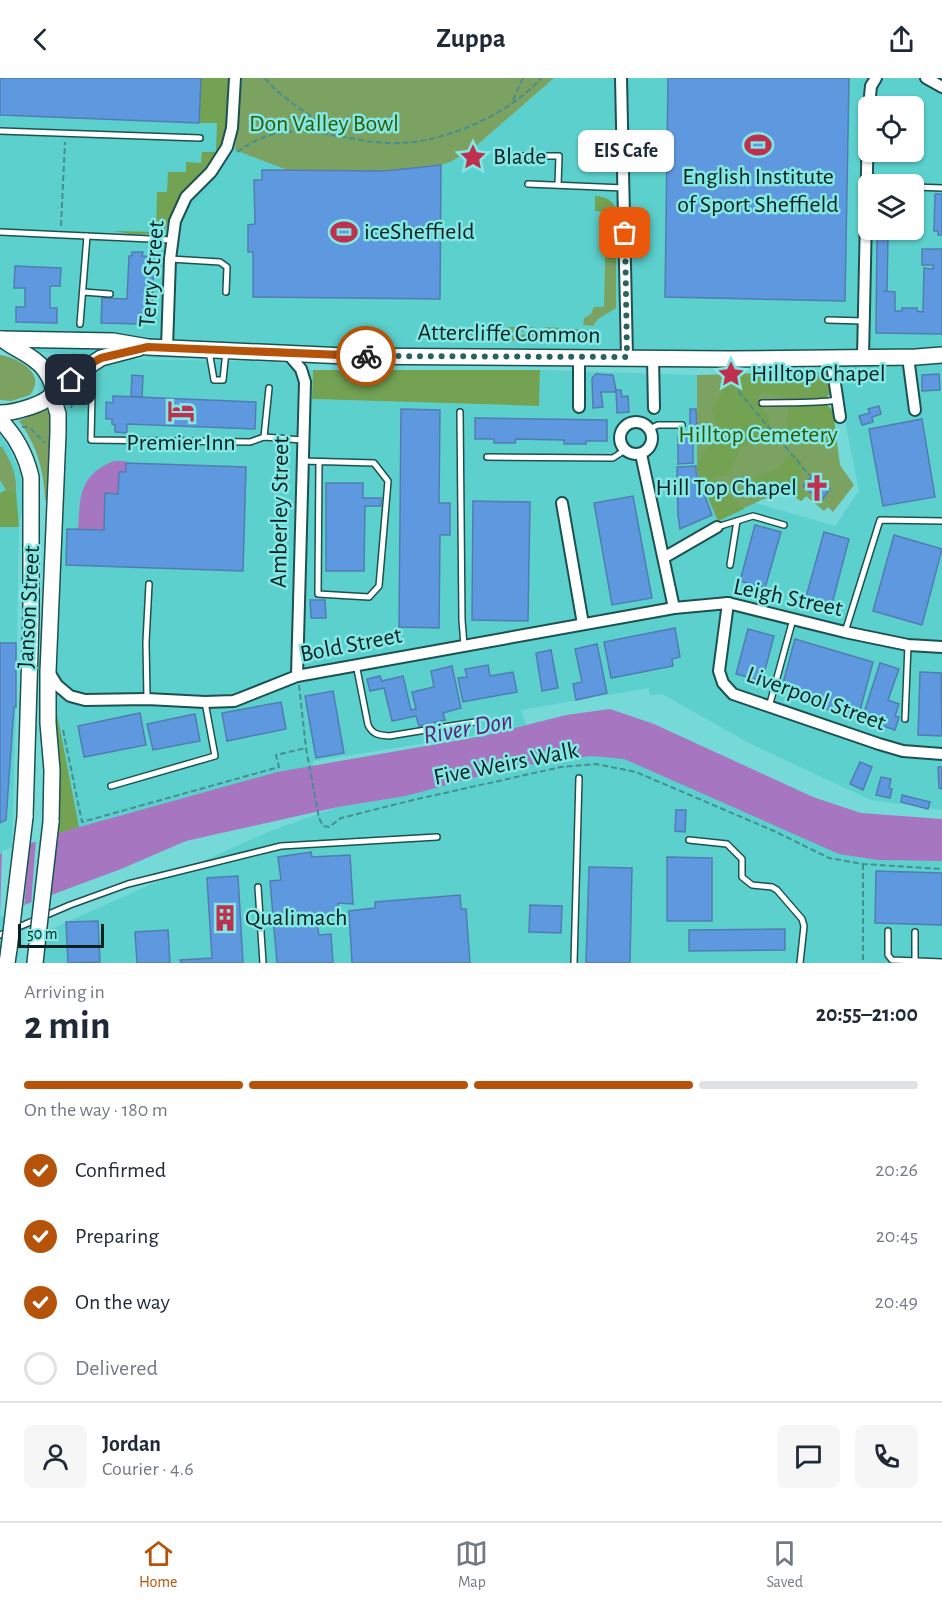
<!DOCTYPE html>
<html lang="en">
<head>
<meta charset="utf-8">
<style>
  body { margin:0; font-family:"Alegreya Sans",sans-serif; background:#f6f6f7; color:#1f2937; height:100vh; display:flex; flex-direction:column; font-size:22px; white-space:nowrap }
  * { box-sizing:border-box; margin:0 }
  p { font-size:20px; color:#747a83 }
  .icon { flex:none; width:33px; height:33px; fill:none; stroke:currentColor; stroke-width:2; stroke-linecap:round; stroke-linejoin:round }
  .map { position:relative; height:885px; overflow:hidden }
  .panel { display:flex; flex-direction:column; background:#fff; flex:1 }
  .panel>* { flex:none }
  .controls { position:absolute; left:858px; top:18px; display:grid; gap:12px }
  .controls a { display:grid; place-items:center; width:66px; height:66px; border-radius:9px; background:#fff; box-shadow:0 2px 4px #0004; font-size:30px }
  .scale { position:absolute; left:18px; bottom:15px; width:86px; box-sizing:border-box; padding-left:6px; border:3px solid #012121; border-top:0; font-size:16px; line-height:21px; white-space:nowrap; color:#012121; -webkit-text-stroke:4px #83e7e4; paint-order:stroke }
  .pin { position:absolute; display:grid; place-items:center; width:51px; height:51px; color:#fff; margin:-26px; border-radius:12px; box-shadow:0 3px 9px #0006 }
  .courier { position:absolute; display:grid; place-items:center; width:60px; height:60px; margin:-30px; border:4px solid #b45309; border-radius:50%; background:#fff; color:#222; box-shadow:0 2px 8px #0007 }
  .bubble { position:absolute; height:42px; border-radius:9px; background:#fff; box-shadow:0 2px 4px #0004; font-size:20px; font-weight:600; line-height:42px; text-align:center }
  .headline em { font-style:normal; font-weight:600 }
  .headline div { display:flex; flex-direction:column-reverse }
  .headline { display:flex; align-items:center; justify-content:space-between; height:102px; padding:0 24px }
  h1 { font-size:39px; font-weight:600; line-height:45px }
  .bar { display:grid; grid-template-columns:repeat(4,1fr); gap:9px 6px; align-content:center; height:72px; padding:0 24px }
  .bar i { height:8px; border-radius:4px; background:#e0e1e3 }
  .bar .current { background:#b45309 }
  .bar p { grid-column:span 4 }
  .line { display:flex; align-items:center; gap:15px; padding:0 24px; border-top:2px solid #e0e1e3 }
  .line div { flex:1 }
  .round { display:grid; place-items:center; flex:none; width:63px; height:63px; border-radius:9px; background:#f6f6f7 }
  ol { padding:0 24px; list-style:none }
  li { display:flex; align-items:center; gap:18px; height:66px }
  li p { margin-inline-start:auto }
  li .icon { padding:6px; border-radius:50%; background:#b45309; color:#fff; stroke-width:4 }
  li:last-child { color:#747a83 }
  li i { width:33px; height:33px; border:3px solid #e0e1e3; border-radius:50% }
  header { display:flex; justify-content:space-between; align-items:center; height:78px; padding:0 24px; background:#fff; font-size:27px; font-weight:600 }
  .tab-bar { display:flex; justify-content:space-around; align-items:center; height:84px; border-top:2px solid #e0e1e3; background:#fff; font-size:16px; color:#747a83 }
  .tab-bar a { display:grid; justify-items:center; gap:3px }
  .tab-bar .current { color:#b45309 }
  .map>svg:first-child { display:block }
  .built { fill:#5cd0cd; fill-rule:evenodd }
  .green { fill:#7ca262 }
  .forest { fill:#73a253 }
  .water { fill:#a776c0 }
  .pier { fill:#75d9d7 }
  .building { fill:#5e98de; stroke:#517db1; stroke-width:1.5 }
  .lines { fill:none; stroke-linecap:round; stroke-linejoin:round }
  .service-casing { stroke:#1b5251; stroke-width:8 }
  .minor-casing { stroke:#1b5251; stroke-width:14 }
  .primary-casing { stroke:#1b5251; stroke-width:18 }
  .path { stroke:#468f8e; stroke-width:2; stroke-dasharray:6 3; stroke-linecap:butt }
  .service { stroke:#fff; stroke-width:5 }
  .minor { stroke:#fff; stroke-width:10 }
  .primary { stroke:#fff; stroke-width:15 }
  .primary-bridge-casing { stroke:#1b5251; stroke-width:18; stroke-linecap:butt }
  .primary-bridge { stroke:#fff; stroke-width:15 }
  .done { stroke:#2a6161; stroke-width:6; stroke-dasharray:0 10.8 }
  .route { stroke:#b45309; stroke-width:8 }
  .labels { text-anchor:middle; dominant-baseline:central; stroke-width:5; stroke-linejoin:round; paint-order:stroke }
  .park-label { font-size:24px; fill:#305a00; stroke:#83e7e4 }
  .poi-label { font-size:24px; fill:#012121; stroke:#83e7e4; text-anchor:start }
  .street-label { font-size:24px; fill:#012121; stroke:#83e7e4 }
  .water-label { font-size:26px; font-style:italic; fill:#5c1d77; stroke:#83e7e4 }
</style>
</head>
<body>
<header><svg class="icon" aria-label="back" viewBox="0 0 24 24"><path d="M15 5l-7 7 7 7"/></svg>Zuppa<svg class="icon" aria-label="share" viewBox="0 0 24 24"><path d="M12 15V3M7 8l5-5 5 5M5 13v7h14v-7"/></svg></header>
<div class="map">
<svg width="942" height="885" viewBox="0 0 942 885">
  <rect width="100%" height="100%" fill="#75d9d7"/>
  <g class="built">
    <path d="M0,0h942v732l-71,-10 -120,-56 -89,-50 -12,1 -1,-7 -128,22 6,17 -214,34v5l-36,6 -205,57 -20,-98 10,-317 9,-20 10,-10 13,-11 17,-10 19,-4 146,3 37,8 -1,29 226,7 2,-36 157,5v62l21,84 38,-18 79,23 24,-35 -25,-125 -71,3 -608,-11 -155,-8zM868,28h46v46h-46zM868,106h46v46h-46z"/>
    <polygon points="0,357 9,370 21,397 23,427 19,449 16,629 9,871 0,885"/>
    <polygon points="591,678 624,681 730,727 878,782 942,783 942,885 35,885 38,857 268,754 338,729 406,718 514,689"/>
  </g>
  <g class="green">
    <polygon points="242,0 554,0 470,73 450,84 441,87 385,93 290,93 235,72"/>
    <polygon points="605,185 616,186 616,230 598,241 593,248 583,247 584,240 591,236 594,229 604,229"/>
    <polygon points="440,249 534,249 535,250 535,252 441,259"/>
    <polygon points="545,249 590,252 588,262 583,263 462,262 545,255"/>
    <path d="M0,277c19,3 47,19 30,40l-19,6 -11,-1z"/>
    <polygon points="828,294 830,315 826,320 827,327 833,333 840,387 854,407 833,434 828,429 824,433 806,418 801,423 784,411 718,443 697,393 697,297"/>
    <path d="M46,331l3,4 2,12 -3,75h-3c-1,-30 -8,-54 -26,-79z"/>
    <path d="M0,369h2c9,14 15,28 14,45l-10,-2 -6,-10z"/>
  </g>
  <g class="forest">
    <polygon points="201,0 234,0 229,58 214,82 181,117 165,152 160,156 130,156 114,153 156,154 157,114 167,114 168,94 186,94 186,84 201,85 202,74 216,74 217,45 199,45"/>
    <path d="M595,118c12,1 18,4 22,15l-1,53 -11,-1 1,-51 -11,-1z"/>
    <polygon points="313,292 540,292 539,328 312,321"/>
    <polygon points="828,294 830,315 826,320 827,327 833,333 837,366 833,369 823,368 810,356 790,354 787,348 788,326 783,319 763,314 758,318 756,324 771,340 769,352 761,359 740,370 732,390 725,398 719,398 714,401 744,431 718,443 697,393 700,380 713,362 716,346 712,330 725,310 726,296"/>
    <path d="M795,376l8,10 -3,24 6,8 -5,5 -17,-12 -19,10c-9,-6 -11,-10 -10,-20l7,-5 17,-5 9,-14z"/>
    <polygon points="6,412 16,414 19,449 0,449 0,415"/>
    <polygon points="57,636 79,749 55,757 58,682 56,637"/>
  </g>
  <g class="water">
    <path d="M114,383h12v11h-7l-1,22 -12,-1 -2,37h-26c2,-34 1,-55 36,-69z"/>
    <polygon points="610,631 654,646 813,719 861,735 942,741 942,783 878,782 839,776 624,681 591,678 514,689 406,718 338,729 186,763 121,791 0,836 0,776 72,751 277,694 483,658 566,637"/>
  </g>
  <g class="pier">
    <polygon points="55,754 50,821 31,828 36,761"/>
    <polygon points="30,763 24,830 0,839 2,773"/>
  </g>
  <g class="building">
    <polygon points="0,0 201,0 199,45 0,37"/>
    <polygon points="668,0 849,0 845,223 665,219"/>
    <polygon points="441,87 440,221 253,219 253,174 248,174 248,147 255,146 254,102 262,102 262,92 385,93"/>
    <polygon points="914,115 921,115 920,158 903,157 903,152 914,152"/>
    <polygon points="935,116 942,116 942,157 938,157 938,153 934,153"/>
    <polygon points="877,158 888,158 887,213 883,213 895,214 895,233 902,233 902,230 917,230 917,233 923,234 924,190 933,191 933,187 922,187 922,171 942,171 942,256 876,255"/>
    <polygon points="132,174 143,174 142,178 154,179 152,235 139,235 139,246 101,245 102,220 127,221 129,178 132,178"/>
    <polygon points="15,188 61,190 60,208 50,208 50,230 57,230 57,245 16,244 16,229 25,229 25,210 14,210"/>
    <polygon points="596,296 613,297 616,312 615,314 601,314 603,329 593,330 592,300"/>
    <polygon points="939,296 940,312 922,313 922,297"/>
    <polygon points="132,297 143,298 142,319 131,318"/>
    <polygon points="616,312 621,312 622,319 628,318 629,334 617,335"/>
    <polygon points="113,318 256,324 255,351 127,346 127,355 115,354 115,347 112,346 112,341 106,341 106,324 113,325"/>
    <polygon points="879,328 881,336 872,339 873,344 862,347 859,338 870,335 868,331"/>
    <polygon points="401,331 440,332 439,425 450,425 450,457 440,457 439,550 399,549"/>
    <polygon points="690,331 696,331 697,359 693,359 693,385 678,386 678,359 690,359"/>
    <polygon points="475,340 607,342 607,363 586,363 586,366 564,366 564,362 516,361 515,365 494,365 494,361 475,361"/>
    <polygon points="922,341 935,419 883,428 869,351"/>
    <polygon points="126,385 246,389 243,493 66,487 67,451 104,452 105,415 118,416 119,394 126,394"/>
    <polygon points="696,388 696,394 712,437 680,451 678,437 677,389"/>
    <polygon points="813,397 830,411 821,423 803,408"/>
    <polygon points="326,405 363,405 363,420 381,420 381,428 365,428 364,493 326,493"/>
    <polygon points="633,418 652,520 612,527 594,425"/>
    <polygon points="473,423 530,424 528,543 472,542"/>
    <polygon points="755,447 781,454 765,510 740,503"/>
    <polygon points="824,454 849,461 832,526 806,519"/>
    <polygon points="894,457 942,471 922,547 873,533"/>
    <polygon points="310,522 325,522 326,540 311,540"/>
    <polygon points="675,550 680,579 672,581 673,588 611,600 604,564"/>
    <polygon points="748,551 774,558 762,603 736,596"/>
    <polygon points="795,561 873,584 858,640 819,629 821,621 782,609"/>
    <polygon points="0,565 16,565 16,629 14,629 6,742 0,745"/>
    <polygon points="597,566 607,615 576,622 573,606 582,604 575,571"/>
    <polygon points="551,572 558,610 542,613 536,575"/>
    <polygon points="880,585 899,591 888,622 899,626 895,638 899,639 895,652 862,641"/>
    <polygon points="488,587 490,598 513,594 517,614 463,624 458,600 467,599 465,591"/>
    <polygon points="452,588 461,630 443,635 445,642 419,648 416,638 392,643 384,610 370,613 367,601 380,598 382,603 403,598 411,632 416,631 412,614 434,609 431,593"/>
    <polygon points="920,594 941,595 942,658 918,657"/>
    <polygon points="333,613 344,675 316,680 305,618"/>
    <polygon points="281,624 286,651 227,663 222,635"/>
    <polygon points="140,635 146,667 84,679 78,648"/>
    <polygon points="195,636 200,663 153,672 147,646"/>
    <polygon points="860,684 872,689 863,712 850,706"/>
    <polygon points="938,689 942,689 942,711 939,710"/>
    <polygon points="881,699 891,701 889,710 892,711 890,720 876,717"/>
    <polygon points="902,717 930,724 928,731 901,724"/>
    <polygon points="676,732 686,732 685,754 675,753"/>
    <polygon points="311,774 312,779 350,777 353,826 338,825 340,837 316,839 319,857 331,856 333,885 277,885 270,803 281,802 278,779"/>
    <polygon points="667,779 712,780 712,843 667,843"/>
    <polygon points="589,789 632,790 630,885 586,885"/>
    <polygon points="876,793 942,795 942,847 875,845"/>
    <polygon points="238,798 243,885 181,885 180,882 212,880 207,800"/>
    <polygon points="460,817 461,831 466,831 470,885 352,885 349,833 375,830 375,824"/>
    <polygon points="530,827 562,828 561,855 529,854"/>
    <polygon points="98,843 100,884 68,885 66,844"/>
    <polygon points="785,851 785,872 689,873 689,852"/>
    <polygon points="168,852 170,885 137,885 135,854"/>
  </g>
  <g class="lines">
    <defs>
      <g id="service">
        <polyline points="0,53 200,60"/>
        <polyline points="623,64 655,64"/>
        <polyline points="504,78 559,78 558,107"/>
        <polyline points="528,106 624,110"/>
        <polyline points="914,109 942,110"/>
        <polyline points="0,154 172,162"/>
        <polyline points="170,181 220,184 227,189 226,214"/>
        <polyline points="83,214 110,216"/>
        <polyline points="828,242 863,243"/>
        <polyline points="80,246 87,158"/>
        <polyline points="209,273 214,302 223,302 226,273"/>
        <polyline points="92,316 91,362 250,364 264,359 302,362"/>
        <path d="M762,325c25,-1 50,1 75,-3"/>
        <polyline points="460,334 462,542 464,567"/>
        <polyline points="649,351 658,347 682,347"/>
        <polyline points="264,359 269,310"/>
        <polyline points="487,379 613,380 625,372"/>
        <polyline points="302,383 374,385 388,403 379,508 369,519 318,516 319,384"/>
        <polyline points="717,449 753,438 784,447"/>
        <polyline points="730,487 737,443"/>
        <polyline points="845,554 880,442 942,443"/>
        <path d="M356,586l12,61c5,10 11,10 21,11l86,-14"/>
        <polyline points="147,621 146,564 149,506"/>
        <polyline points="769,629 793,541"/>
        <polyline points="905,641 908,567"/>
        <polyline points="111,708 215,678 205,624"/>
        <polyline points="689,762 727,766 742,781 742,799 752,807 772,809 777,812 802,841 804,848 800,885"/>
        <polyline points="258,809 263,885"/>
        <polyline points="888,853 888,877 892,882 942,884"/>
        <polyline points="0,857 70,827 128,806 281,768 437,759"/>
        <polyline points="915,883 915,854"/>
        <polyline points="574,885 579,700"/>
      </g>
      <g id="minor">
        <polyline points="621,0 627,279"/>
        <polyline points="926,0 942,9"/>
        <polyline points="869,28 871,8 876,0"/>
        <polyline points="167,269 170,181 175,143 186,119 211,94 227,69 232,50 235,0"/>
        <polyline points="288,276 301,291 305,304 297,598"/>
        <polyline points="579,279 579,329"/>
        <polyline points="653,279 654,330"/>
        <polyline points="831,279 840,339"/>
        <polyline points="863,279 868,45"/>
        <polyline points="908,279 915,332"/>
        <circle cx="636" cy="360" r="16"/>
        <polyline points="641,376 674,530"/>
        <polyline points="562,425 583,546"/>
        <polyline points="665,479 717,449"/>
        <polyline points="728,525 719,593 723,605 733,616 879,666 903,673 942,676"/>
        <polyline points="49,594 57,607 70,618 85,622 147,621 205,624 234,623 297,598 674,530 728,525 845,554 908,567 942,569"/>
      </g>
      <g id="primary">
        <polyline points="0,261 113,263 148,269 345,278 729,281 916,279 942,277"/>
        <polyline points="53,312 101,280 139,270"/>
        <path d="M0,335c11,0 53,-9 53,-23 0,-9 -9,-23 -16,-28 -10,-9 -24,-14 -35,-23"/>
        <path d="M0,342c16,16 26,35 31,57v140l-6,200"/>
        <polyline points="51,744 52,692 48,645 48,594 58,355 58,336 52,316"/>
        <polyline points="7,885 9,871"/>
        <polyline points="35,885 38,857"/>
      </g>
    </defs>
    <use href="#service" class="service-casing"/>
    <use href="#minor" class="minor-casing"/>
    <use href="#primary" class="primary-casing"/>
    <g class="path">
      <path d="M265,0c19,23 48,39 72,55"/>
      <polyline points="513,22 523,0"/>
      <path d="M237,74c57,-42 106,-6 165,-9 46,-2 109,-30 139,-65"/>
      <polyline points="61,148 65,64"/>
      <polyline points="61,290 60,287 74,276"/>
      <polyline points="739,295 739,314 810,398"/>
      <polyline points="71,330 78,310"/>
      <polyline points="22,349 29,349 45,365"/>
      <polyline points="299,607 306,670 319,740 323,748 329,749 341,740 413,722 561,689 596,686 636,694 774,753 829,780 863,786 942,791"/>
      <polyline points="63,652 82,744 279,689 276,677 306,670"/>
      <polyline points="863,786 863,885"/>
    </g>
    <use href="#service" class="service"/>
    <use href="#minor" class="minor"/>
    <use href="#primary" class="primary"/>
    <defs>
      <g id="primary-bridge">
        <polyline points="38,857 51,744"/>
        <polyline points="9,871 25,739"/>
      </g>
    </defs>
    <use href="#primary-bridge" class="primary-bridge-casing"/>
    <use href="#primary-bridge" class="primary-bridge"/>
  </g>
  <g class="lines">
    <polyline class="done" points="366,278 627,279 625,155"/>
    <polyline class="route" points="71,302 92,285 101,280 148,269 366,278"/>
  </g>
  <defs>
    <symbol id="stadium-bare" viewBox="-9 -9 18 18"><path d="M0-5a6.5 5 0 1 0 0 10a6.5 5 0 1 0 0-10ZM-3.5-1.8h7v3.6h-7Z" fill="#bf2f4e" stroke="#83e7e4" stroke-width="2.5" paint-order="stroke"/></symbol>
    <symbol id="sight-bare" viewBox="-9 -9 18 18"><path d="M0-6L1.8-2.2L6-1.7L2.9 1.2L3.7 5.4L0 3.3L-3.7 5.4L-2.9 1.2L-6-1.7L-1.8-2.2Z" fill="#bf2f4e" stroke="#83e7e4" stroke-width="2.5" paint-order="stroke"/></symbol>
    <symbol id="hotel-bare" viewBox="-9 -9 18 18"><path d="M-6-4.5h1.5V1H6V5H4.5V3h-9V5H-6ZM-4 0a1.8 1.8 0 1 1 3.6 0ZM.5 0V-2.5h3Q6-2.5 6 0Z" fill="#bf2f4e" stroke="#83e7e4" stroke-width="2.5" paint-order="stroke"/></symbol>
    <symbol id="church-bare" viewBox="-9 -9 18 18"><path d="M-1.2-6h2.4v3.5h3.3v2.4h-3.3V6h-2.4V-.1h-3.3v-2.4h3.3Z" fill="#bf2f4e" stroke="#83e7e4" stroke-width="2.5" paint-order="stroke"/></symbol>
    <symbol id="building-bare" viewBox="-9 -9 18 18"><path d="M-4-6H4V6H1V3H-1V6H-4ZM-2.5-4.3h1.7v1.8h-1.7ZM.8-4.3h1.7v1.8H.8ZM-2.5-1h1.7V.8h-1.7ZM.8-1h1.7V.8H.8Z" fill="#bf2f4e" stroke="#83e7e4" stroke-width="2.5" paint-order="stroke"/></symbol>
  </defs>
  <g fill-rule="evenodd">
    <use href="#stadium-bare" x="739" y="48" width="38" height="38"/>
    <use href="#sight-bare" x="454" y="60" width="38" height="38"/>
    <use href="#stadium-bare" x="325" y="135" width="38" height="38"/>
    <use href="#sight-bare" x="712" y="277" width="38" height="38"/>
    <use href="#hotel-bare" x="162" y="314" width="38" height="38"/>
    <use href="#church-bare" x="798" y="391" width="38" height="38"/>
    <use href="#building-bare" x="206" y="821" width="38" height="38"/>
  </g>
  <g class="labels">
    <g class="park-label">
      <text x="324" y="46">Don Valley Bowl</text>
      <text x="758" y="357">Hilltop Cemetery</text>
    </g>
    <g class="poi-label">
      <text x="493" y="79">Blade</text>
      <text x="758" y="99" text-anchor="middle">English Institute<tspan x="758" dy="28">of Sport Sheffield</tspan></text>
      <text x="364" y="154">iceSheffield</text>
      <text x="751" y="296">Hilltop Chapel</text>
      <text x="181" y="365" text-anchor="middle">Premier Inn</text>
      <text x="797" y="410" text-anchor="end">Hill Top Chapel</text>
      <text x="245" y="840">Qualimach</text>
    </g>
    <g class="street-label">
      <text transform="translate(152 196) rotate(-85)">Terry Street</text>
      <text transform="translate(509 256) rotate(1)">Attercliffe Common</text>
      <text transform="translate(280 434) rotate(-89)">Amberley Street</text>
      <text transform="translate(788 520) rotate(12)">Leigh Street</text>
      <text transform="translate(29 529) rotate(-87)">Janson Street</text>
      <text transform="translate(351 567) rotate(-11)">Bold Street</text>
      <text transform="translate(816 621) rotate(20)">Liverpool Street</text>
      <text transform="translate(506 686) rotate(-11)">Five Weirs Walk</text>
    </g>
    <g class="water-label">
      <text transform="translate(468 650) rotate(-10)">River Don</text>
    </g>
  </g>
</svg>
<div class="controls">
<a><svg class="icon" aria-label="locate" viewBox="0 0 24 24"><circle cx="12" cy="12" r="6"/><path d="M12 2v4M12 18v4M2 12h4M18 12h4"/></svg></a>
<a><svg class="icon" aria-label="layers" viewBox="0 0 24 24"><path d="M12 4l9 5-9 5-9-5zM3 14l9 5 9-5"/></svg></a>
</div>
<div class="scale">50 m</div>
<div class="pin" style="left:625px;top:155px;background:#ea580c"><svg class="icon" aria-label="bag" viewBox="0 0 24 24"><path d="M5 8h14l-1 12H6zM9 8a3 3 0 0 1 6 0"/></svg></div>
<div class="pin" style="left:71px;top:302px;background:#1f2937"><svg class="icon" aria-label="home" viewBox="0 0 24 24"><path d="M3 11l9-7 9 7M6 9v11h12V9"/></svg></div>
<div class="courier" style="left:366px;top:278px"><svg class="icon" aria-label="bike" viewBox="0 0 24 24"><circle cx="6" cy="16" r="4"/><circle cx="18" cy="16" r="4"/><path d="M6 16l4-8h5l3 8M10 8l3 8H6M13 5h3"/></svg></div>
<div class="bubble" style="left:578px;top:52px;width:96px">EIS Cafe</div>
</div>
<section class="panel">
<div class="headline"><div><h1>2 min</h1><p>Arriving in</p></div><em>20:55–21:00</em></div>
<div class="bar"><i class="current"></i><i class="current"></i><i class="current"></i><i></i><p>On the way · 180 m</p></div>
<ol>
<li><svg class="icon" aria-label="check" viewBox="0 0 24 24"><path d="M5 12l5 5 9-10"/></svg>Confirmed<p>20:26</p></li>
<li><svg class="icon" aria-label="check" viewBox="0 0 24 24"><path d="M5 12l5 5 9-10"/></svg>Preparing<p>20:45</p></li>
<li><svg class="icon" aria-label="check" viewBox="0 0 24 24"><path d="M5 12l5 5 9-10"/></svg>On the way<p>20:49</p></li>
<li><i></i>Delivered</li>
</ol>
<div class="line" style="height:108px"><a class="round"><svg class="icon" aria-label="person" viewBox="0 0 24 24"><circle cx="12" cy="8" r="4"/><path d="M4 21q1-7 8-7t8 7"/></svg></a><div><b>Jordan</b><p>Courier · 4.6</p></div><a class="round"><svg class="icon" aria-label="chat" viewBox="0 0 24 24"><path d="M4 5h16v11H9l-5 4z"/></svg></a><a class="round"><svg class="icon" aria-label="phone" viewBox="0 0 24 24"><path d="M5 4h4l2 5-3 2q2 4 5 5l2-3 5 2v4C11 20 4 13 5 4z"/></svg></a></div>
</section>
<nav class="tab-bar">
<a class="current"><svg class="icon" aria-label="home" viewBox="0 0 24 24"><path d="M3 11l9-7 9 7M6 9v11h12V9"/></svg>Home</a>
<a><svg class="icon" aria-label="map" viewBox="0 0 24 24"><path d="M3 6l6-2 6 2 6-2v14l-6 2-6-2-6 2zM9 4v14M15 6v14"/></svg>Map</a>
<a><svg class="icon" aria-label="saved" viewBox="0 0 24 24"><path d="M7 4h10v16l-5-4-5 4z"/></svg>Saved</a>
</nav>
</body>
</html>
